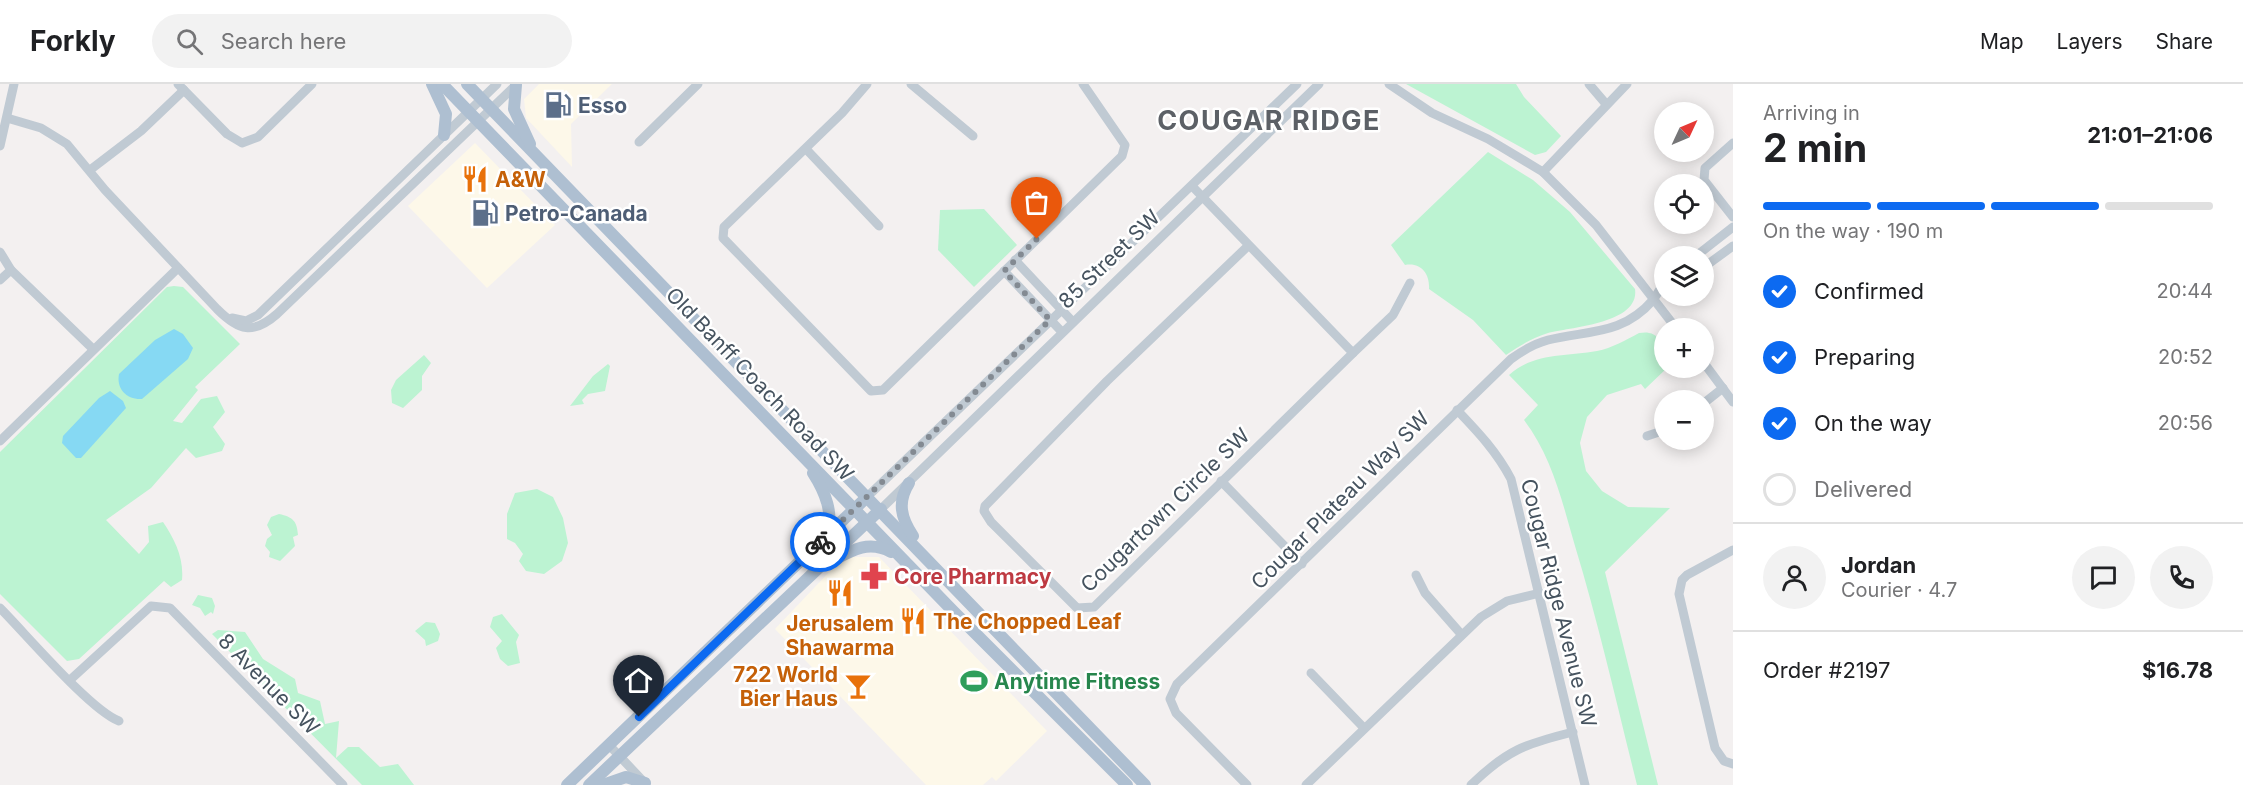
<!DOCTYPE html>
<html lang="en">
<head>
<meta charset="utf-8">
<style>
  body { margin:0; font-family:Inter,sans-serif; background:#f2f2f2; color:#202124; height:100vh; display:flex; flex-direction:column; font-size:22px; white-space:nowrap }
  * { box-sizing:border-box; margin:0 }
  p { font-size:20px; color:#757577 }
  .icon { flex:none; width:33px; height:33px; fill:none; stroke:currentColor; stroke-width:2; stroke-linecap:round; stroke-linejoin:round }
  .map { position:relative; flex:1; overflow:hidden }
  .sheet { display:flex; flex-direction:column; background:#fff; width:510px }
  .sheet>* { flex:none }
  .needle { width:39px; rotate:46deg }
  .fabs { position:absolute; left:1654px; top:18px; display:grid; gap:12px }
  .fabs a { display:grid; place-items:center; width:60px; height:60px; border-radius:50%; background:#fff; box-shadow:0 3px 15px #0003; font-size:30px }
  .pin { position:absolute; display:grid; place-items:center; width:51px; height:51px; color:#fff; margin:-62px -26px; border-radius:50% 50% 50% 0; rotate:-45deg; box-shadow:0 0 6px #0007 }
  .pin .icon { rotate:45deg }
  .courier { position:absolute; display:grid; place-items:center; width:60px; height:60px; margin:-30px; border:4px solid #0c6af1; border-radius:50%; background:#fff; color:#222; box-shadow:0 2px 8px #0007 }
  .head em { font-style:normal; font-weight:700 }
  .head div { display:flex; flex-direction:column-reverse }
  .head { display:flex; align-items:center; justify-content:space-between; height:102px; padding:0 30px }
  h1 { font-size:39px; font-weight:700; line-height:45px }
  .bar { display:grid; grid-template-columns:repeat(4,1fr); gap:9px 6px; align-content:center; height:72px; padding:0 30px }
  .bar i { height:8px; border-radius:4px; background:#e0e0e0 }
  .bar .active { background:#0c6af1 }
  .bar p { grid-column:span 4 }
  .line { display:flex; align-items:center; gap:15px; padding:0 30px; border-top:2px solid #e0e0e0 }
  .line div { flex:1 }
  .round { display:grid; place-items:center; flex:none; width:63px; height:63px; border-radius:32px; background:#f2f2f2 }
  ol { padding:0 30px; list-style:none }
  li { display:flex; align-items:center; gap:18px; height:66px }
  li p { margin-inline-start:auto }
  li .icon { padding:6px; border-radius:50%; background:#0c6af1; color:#fff; stroke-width:4 }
  li:last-child { color:#757577 }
  li i { width:33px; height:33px; border:3px solid #e0e0e0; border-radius:50% }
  header { display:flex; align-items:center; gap:36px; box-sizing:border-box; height:84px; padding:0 30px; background:#fff; border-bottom:2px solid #e0e0e0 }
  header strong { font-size:28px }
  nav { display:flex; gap:33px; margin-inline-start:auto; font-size:21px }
  .search { width:420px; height:54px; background:#f2f2f2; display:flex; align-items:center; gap:15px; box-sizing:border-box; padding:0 21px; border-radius:33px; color:#757577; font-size:22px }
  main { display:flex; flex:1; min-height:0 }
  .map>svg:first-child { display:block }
  .commercial { fill:#fdf8e9 }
  .green { fill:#bcf3d2 }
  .water { fill:#86d9f3 }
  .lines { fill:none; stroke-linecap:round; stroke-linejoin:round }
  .minor { stroke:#c0cad3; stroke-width:9 }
  .major { stroke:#aebfd1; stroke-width:12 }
  .done { stroke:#838a92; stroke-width:6; stroke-dasharray:0 10.8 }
  .route { stroke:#0c6af1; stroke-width:8 }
  .labels { text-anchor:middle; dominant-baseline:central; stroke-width:5; stroke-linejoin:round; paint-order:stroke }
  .service-label { font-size:21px; font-weight:bold; fill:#4e5e75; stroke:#fff; text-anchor:start }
  .food-label { font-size:21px; font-weight:bold; fill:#c56008; stroke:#fff; text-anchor:start }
  .street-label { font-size:21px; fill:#46535f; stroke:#fff }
  .health-label { font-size:21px; font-weight:bold; fill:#be3a42; stroke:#fff; text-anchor:start }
  .leisure-label { font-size:21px; font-weight:bold; fill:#27864d; stroke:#fff; text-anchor:start }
  .district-label { font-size:27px; font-weight:bold; letter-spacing:1.5px; fill:#5c6066; stroke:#fff }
</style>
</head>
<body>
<header>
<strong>Forkly</strong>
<div class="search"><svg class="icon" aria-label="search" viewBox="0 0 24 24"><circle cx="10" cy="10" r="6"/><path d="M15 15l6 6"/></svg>Search here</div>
<nav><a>Map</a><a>Layers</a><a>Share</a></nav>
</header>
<main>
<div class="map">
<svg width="1733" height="701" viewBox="0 0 1733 701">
  <rect width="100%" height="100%" fill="#f3f0f0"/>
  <g class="commercial">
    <polygon points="539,0 612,0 571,40 572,83 526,34 524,15"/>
    <polygon points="475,59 555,141 487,204 408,122"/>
    <polygon points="853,473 879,473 1047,647 996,697 992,693 983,701 926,701 775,545 834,483"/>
  </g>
  <g class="green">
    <polygon points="1406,0 1516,0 1524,13 1561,52 1546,68 1535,71"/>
    <path d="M1488,68l45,28 37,32 65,77c5,35 -66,38 -87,44 -16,5 -29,13 -42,22l-33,-35 -44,-31c1,-15 -8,-27 -24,-24l-14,-20z"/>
    <polygon points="984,125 1017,161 974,203 938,166 940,126"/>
    <path d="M174,202l9,1 57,57 -45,43 3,3 -25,31 9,2 19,-24 16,-3 8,16 -12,15 12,17 -3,7 -26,7 -10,-10 -35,40 -45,32 33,34 10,-12 -1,-16 15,-4c12,18 21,36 19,58l-11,7 -7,-6 -85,78 -12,2 -67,-67v-142l167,-165z"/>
    <path d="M1639,249c3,0 6,-1 10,0 15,2 16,24 16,35h2l-22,21 -4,-5 -34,11 -20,22 -7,26 6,28 16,20 26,16 42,1 -65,64 53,213h-21c-20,-80 -38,-160 -62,-239 -13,-45 -23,-89 -51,-126l14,-15 -29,-30c26,-23 56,-18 88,-24 15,-3 29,-11 42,-18z"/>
    <polygon points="424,271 431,279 422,292 422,306 403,324 392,319 391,306 396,296"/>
    <polygon points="608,280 610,282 605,307 588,310 582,316 584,320 570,322 593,292"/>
    <polygon points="537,405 553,413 563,434 568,459 562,477 544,490 526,487 519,477 523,470 515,459 507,455 507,430 515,409"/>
    <path d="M279,430c14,3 18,7 19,21l-5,2 2,9 -15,15 -11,-4 1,-5 -5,-6 2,-7 5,-4 -5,-10 4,-8z"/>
    <polygon points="198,511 212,514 215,522 213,530 211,528 205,532 200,524 192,521"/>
    <polygon points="502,530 519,551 516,558 520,579 508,582 500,575 496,564 502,557 490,543 493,533"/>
    <polygon points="426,538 435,539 440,550 438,557 426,562 425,556 415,547"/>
    <polygon points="218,546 245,548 263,575 295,595 298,609 320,617 325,640 339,637 336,674 348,663 359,663 380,683 398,680 414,701 362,701 212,550"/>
  </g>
  <g class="water">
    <path d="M174,245l9,5 10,14 -5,11 -46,40c-15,1 -26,-10 -23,-25l36,-34z"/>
    <polygon points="110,307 123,317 126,324 81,374 76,374 62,359 63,352 99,314"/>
  </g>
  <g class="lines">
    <g class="minor">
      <polyline points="178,0 227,50 242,59 258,53 312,0"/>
      <polyline points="867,0 842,29 724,143 723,154 871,307 883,306 1122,72 1125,61 1083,0"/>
      <polyline points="911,0 973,52"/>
      <polyline points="1389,0 1432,29 1488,55 1543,88 1596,141 1676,244"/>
      <polyline points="1589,0 1606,20"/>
      <path d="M7,34l34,10 26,16 38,46 112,119c22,22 36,26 60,5l240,-230"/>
      <polyline points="639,58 698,0"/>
      <polyline points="1733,59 1705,84 1704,96 1733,133"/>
      <polyline points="0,62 14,0"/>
      <polyline points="806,65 879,142"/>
      <polyline points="90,86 141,47 184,6"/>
      <polyline points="1543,88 1627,0"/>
      <polyline points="1192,102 1353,269 1094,523 1077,524 991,438 984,427 985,422 1107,297 1249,161"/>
      <polyline points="0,168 11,186 93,265"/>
      <polyline points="1696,172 1733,143"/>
      <polyline points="1015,176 1073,238"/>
      <polyline points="1704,183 1733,162"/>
      <polyline points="1004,187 1062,248"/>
      <polyline points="0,196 11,186"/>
      <polyline points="232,234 246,237 258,231 497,0"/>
      <polyline points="1353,269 1393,231 1410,199"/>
      <polyline points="1704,279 1733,318"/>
      <polyline points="1704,319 1723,304"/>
      <path d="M1457,326c21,22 40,42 54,69l74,306"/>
      <polyline points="1647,352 1665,346"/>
      <polyline points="0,357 178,184"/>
      <polyline points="1221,397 1302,480"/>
      <polyline points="868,412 1297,0"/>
      <polyline points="881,425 1319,0"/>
      <polyline points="1733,466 1687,491 1682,496 1679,510 1715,664 1724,677 1733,680"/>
      <polyline points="1416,491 1425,509 1461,550"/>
      <path d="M0,524c25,25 90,102 119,113"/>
      <polyline points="1311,589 1364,644"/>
      <polyline points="70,596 151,522 170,524 343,701"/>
      <polyline points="609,661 643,697"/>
      <path d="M1247,701l-71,-72 -6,-14 7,-15 334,-325c11,-8 22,-15 37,-19 39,-10 74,-4 105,-40 4,-5 8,-13 12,-19"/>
      <polyline points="1306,701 1481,533 1507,517 1540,509"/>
      <path d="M1471,701c36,-35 54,-41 102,-53"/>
    </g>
    <g class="major">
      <polyline points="432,0 446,30 444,51"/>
      <polyline points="442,0 953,527 1127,701"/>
      <polyline points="467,0 1145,701"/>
      <polyline points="516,1 514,25 530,60"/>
      <path d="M813,389c11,17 23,43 12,62"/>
      <path d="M909,399c-12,19 -8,35 4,53"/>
      <path d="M832,477c20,-11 37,-21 59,-9"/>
      <polyline points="567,701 868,412"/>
      <polyline points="589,701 881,425"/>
      <polyline points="603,701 626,693 645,699"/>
    </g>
  </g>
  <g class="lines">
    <polyline class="done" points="820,458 1050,236 1004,187 1037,155"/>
    <polyline class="route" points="639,633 820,458"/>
  </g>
  <defs>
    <symbol id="fuel-bare" viewBox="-9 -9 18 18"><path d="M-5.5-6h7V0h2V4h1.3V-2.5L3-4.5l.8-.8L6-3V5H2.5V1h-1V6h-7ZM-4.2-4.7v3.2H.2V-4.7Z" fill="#5c6f8a" stroke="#fff" stroke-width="2.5" paint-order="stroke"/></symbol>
    <symbol id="restaurant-bare" viewBox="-9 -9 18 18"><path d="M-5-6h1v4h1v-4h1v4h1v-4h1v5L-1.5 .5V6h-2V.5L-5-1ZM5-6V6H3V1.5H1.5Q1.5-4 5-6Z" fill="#e8710a" stroke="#fff" stroke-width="2.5" paint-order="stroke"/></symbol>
    <symbol id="pharmacy-bare" viewBox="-9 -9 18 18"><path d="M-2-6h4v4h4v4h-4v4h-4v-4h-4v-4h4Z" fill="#e0444e" stroke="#fff" stroke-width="2.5" paint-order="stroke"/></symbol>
    <symbol id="stadium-bare" viewBox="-9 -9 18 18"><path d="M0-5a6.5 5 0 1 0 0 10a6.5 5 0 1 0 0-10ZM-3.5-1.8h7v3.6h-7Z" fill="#2e9e5b" stroke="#fff" stroke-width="2.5" paint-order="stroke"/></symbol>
    <symbol id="bar-bare" viewBox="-9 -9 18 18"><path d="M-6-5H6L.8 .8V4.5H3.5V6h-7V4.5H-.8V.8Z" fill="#e8710a" stroke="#fff" stroke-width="2.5" paint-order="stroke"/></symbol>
  </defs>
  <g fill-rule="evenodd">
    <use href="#fuel-bare" x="539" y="2" width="38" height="38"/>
    <use href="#restaurant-bare" x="456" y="76" width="38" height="38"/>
    <use href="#fuel-bare" x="466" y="110" width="38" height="38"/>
    <use href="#pharmacy-bare" x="855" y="473" width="38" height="38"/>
    <use href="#restaurant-bare" x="821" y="490" width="38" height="38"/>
    <use href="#restaurant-bare" x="894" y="518" width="38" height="38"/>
    <use href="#stadium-bare" x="955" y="578" width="38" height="38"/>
    <use href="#bar-bare" x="839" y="583" width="38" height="38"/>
  </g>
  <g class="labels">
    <g class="service-label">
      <text x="578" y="21">Esso</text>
      <text x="505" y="129">Petro-Canada</text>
    </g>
    <g class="food-label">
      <text x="495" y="95">A&amp;W</text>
      <text x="933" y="537">The Chopped Leaf</text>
      <text x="840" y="539" text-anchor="middle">Jerusalem<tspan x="840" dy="24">Shawarma</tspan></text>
      <text x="838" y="590" text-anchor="end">722 World<tspan x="838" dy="24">Bier Haus</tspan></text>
    </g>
    <g class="street-label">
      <text transform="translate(1109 175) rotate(-44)">85 Street SW</text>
      <text transform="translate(760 300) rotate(46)">Old Banff Coach Road SW</text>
      <text transform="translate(1340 416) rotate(-45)">Cougar Plateau Way SW</text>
      <text transform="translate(1165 426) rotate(-44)">Cougartown Circle SW</text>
      <text transform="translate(1559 519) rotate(76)">Cougar Ridge Avenue SW</text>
      <text transform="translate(269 600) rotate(45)">8 Avenue SW</text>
    </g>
    <g class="health-label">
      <text x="894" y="492">Core Pharmacy</text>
    </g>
    <g class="leisure-label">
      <text x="994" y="597">Anytime Fitness</text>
    </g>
    <g class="district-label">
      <text x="1269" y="36">COUGAR RIDGE</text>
    </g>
  </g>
</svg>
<div class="fabs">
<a><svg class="needle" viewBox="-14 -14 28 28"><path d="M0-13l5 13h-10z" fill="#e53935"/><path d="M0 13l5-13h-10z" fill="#757577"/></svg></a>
<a><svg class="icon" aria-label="locate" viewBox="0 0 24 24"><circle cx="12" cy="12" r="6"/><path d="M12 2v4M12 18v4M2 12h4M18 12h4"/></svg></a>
<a><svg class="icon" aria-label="layers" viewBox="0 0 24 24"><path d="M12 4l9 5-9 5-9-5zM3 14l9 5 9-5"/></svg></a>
<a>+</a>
<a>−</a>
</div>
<div class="pin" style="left:1037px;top:155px;background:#ea580c"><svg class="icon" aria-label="bag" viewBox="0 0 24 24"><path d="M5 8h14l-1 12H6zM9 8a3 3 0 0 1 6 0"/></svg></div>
<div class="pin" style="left:639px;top:633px;background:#1f2937"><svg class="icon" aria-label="home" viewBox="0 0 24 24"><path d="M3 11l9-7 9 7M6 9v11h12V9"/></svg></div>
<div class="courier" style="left:820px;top:458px"><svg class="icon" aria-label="bike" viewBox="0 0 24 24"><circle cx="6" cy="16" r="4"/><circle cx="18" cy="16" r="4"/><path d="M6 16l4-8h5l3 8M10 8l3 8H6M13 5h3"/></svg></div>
</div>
<section class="sheet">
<div class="head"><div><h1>2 min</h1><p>Arriving in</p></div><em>21:01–21:06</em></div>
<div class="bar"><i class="active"></i><i class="active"></i><i class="active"></i><i></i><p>On the way · 190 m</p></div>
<ol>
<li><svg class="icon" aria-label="check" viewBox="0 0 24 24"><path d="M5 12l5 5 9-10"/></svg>Confirmed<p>20:44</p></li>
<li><svg class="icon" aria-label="check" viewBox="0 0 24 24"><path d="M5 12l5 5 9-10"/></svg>Preparing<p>20:52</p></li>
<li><svg class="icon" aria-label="check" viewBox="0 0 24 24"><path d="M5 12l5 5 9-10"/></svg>On the way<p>20:56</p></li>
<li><i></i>Delivered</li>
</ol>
<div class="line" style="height:108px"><a class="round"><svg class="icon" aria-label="person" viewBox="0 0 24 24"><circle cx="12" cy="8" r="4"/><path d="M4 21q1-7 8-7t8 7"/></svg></a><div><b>Jordan</b><p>Courier · 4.7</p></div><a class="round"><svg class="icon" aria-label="chat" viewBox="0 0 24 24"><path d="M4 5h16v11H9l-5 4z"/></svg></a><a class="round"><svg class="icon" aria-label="phone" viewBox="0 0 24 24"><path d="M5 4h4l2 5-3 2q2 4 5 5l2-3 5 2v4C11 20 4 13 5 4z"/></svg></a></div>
<div class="line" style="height:78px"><div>Order #2197</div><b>$16.78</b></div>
</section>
</main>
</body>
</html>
